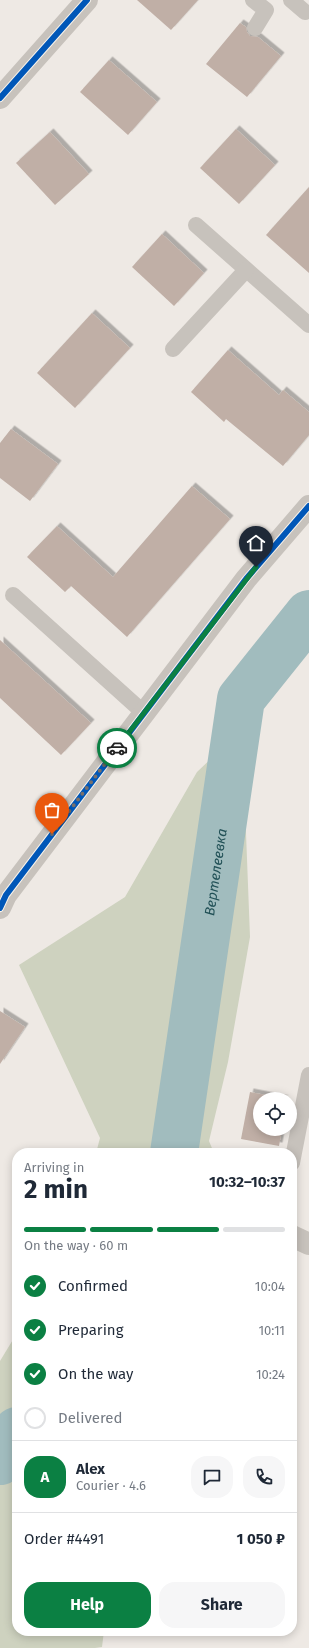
<!DOCTYPE html>
<html lang="en">
<head>
<meta charset="utf-8">
<style>
  body { margin:0; font-family:"Fira Sans",sans-serif; background:#f6f6f7; color:#1f2937; height:100vh; display:flex; flex-direction:column; font-size:15px; white-space:nowrap }
  * { box-sizing:border-box; margin:0 }
  p { font-size:13px; color:#747a83 }
  .icon { flex:none; width:22px; height:22px; fill:none; stroke:currentColor; stroke-width:2; stroke-linecap:round; stroke-linejoin:round }
  .map { position:relative; flex:1; overflow:hidden }
  .sheet { position:absolute; left:12px; top:1148px; width:285px; height:488px; display:flex; flex-direction:column; background:#fff; border-radius:16px; box-shadow:0 2px 10px #0003 }
  .sheet>* { flex:none }
  .fabs { position:absolute; left:253px; top:1092px; display:grid; gap:8px }
  .fabs a { display:grid; place-items:center; width:44px; height:44px; border-radius:50%; background:#fff; box-shadow:0 2px 10px #0003; font-size:20px }
  .pin { position:absolute; display:grid; place-items:center; width:34px; height:34px; color:#fff; margin:-41px -17px; border-radius:50% 50% 50% 0; rotate:-45deg; box-shadow:0 0 4px #0007 }
  .pin .icon { rotate:45deg }
  .courier { position:absolute; display:grid; place-items:center; width:40px; height:40px; margin:-20px; border:3px solid #0b8043; border-radius:50%; background:#fff; color:#222; box-shadow:0 1px 5px #0007 }
  .overview em { font-style:normal; font-weight:700 }
  .overview div { display:flex; flex-direction:column-reverse }
  .overview { display:flex; align-items:center; justify-content:space-between; height:68px; padding:0 12px }
  h1 { font-size:26px; font-weight:700; line-height:30px }
  .bar { display:grid; grid-template-columns:repeat(4,1fr); gap:6px 4px; align-content:center; height:48px; padding:0 12px }
  .bar i { height:5px; border-radius:3px; background:#e0e1e3 }
  .bar .selected { background:#0b8043 }
  .bar p { grid-column:span 4 }
  .line { display:flex; align-items:center; gap:10px; padding:0 12px; border-top:1px solid #e0e1e3 }
  .line div { flex:1 }
  .round { display:grid; place-items:center; flex:none; width:42px; height:42px; border-radius:16px; background:#f6f6f7 }
  ol { padding:0 12px; list-style:none }
  li { display:flex; align-items:center; gap:12px; height:44px }
  li p { margin-inline-start:auto }
  li .icon { padding:4px; border-radius:50%; background:#0b8043; color:#fff; stroke-width:4 }
  li:last-child { color:#747a83 }
  li i { width:22px; height:22px; border:2px solid #e0e1e3; border-radius:50% }
  .action { display:flex; gap:8px; margin-top:auto; padding:8px 12px }
  .action a { flex:1; height:46px; border-radius:16px; background:#0b8043; color:#fff; font-size:16px; font-weight:700; line-height:46px; text-align:center }
  .action a+a { background:#f6f6f7; color:#1f2937 }
  .map>svg:first-child { display:block }
  .green { fill:#ced2bf }
  .lines { fill:none; stroke-linecap:round; stroke-linejoin:round }
  .river { stroke:#a1bcbe; stroke-width:48 }
  .building { fill:#c0afa6; filter:url(#shadow) }
  .lane { stroke:#c7c2bc; stroke-width:16 }
  .street { stroke:#c7c2bc; stroke-width:22 }
  .cycleway-casing { stroke:#f9f4ec; stroke-width:8 }
  .cycleway { stroke:#0057b8; stroke-width:6 }
  .done { stroke:#78706c; stroke-width:4; stroke-dasharray:0 7.2 }
  .route { stroke:#0b8043; stroke-width:5 }
  .labels { text-anchor:middle; dominant-baseline:central; stroke-width:4; stroke-linejoin:round; paint-order:stroke }
  .water-label { font-size:14px; font-style:italic; fill:#225157; stroke:#f9f4ec }
</style>
</head>
<body>
<div class="map">
<svg width="309" height="1648" viewBox="0 0 309 1648">
  <defs>
    <filter id="shadow"><feDropShadow dx="3.5" dy="-3.5" stdDeviation="0" flood-color="#0004"/></filter>
  </defs>
  <rect width="100%" height="100%" fill="#eee9e4"/>
  <g class="green">
    <polygon points="218,752 244,781 250,937 228,1062 209,1141 214,1153 96,1153 100,1138 19,965 125,897 197,772"/>
    <polygon points="17,1333 17,1631 104,1631 102,1647 95,1648 0,1648 0,1361"/>
  </g>
  <g class="lines">
    <g class="river">
      <path id="s1" d="M174,1153l67,-454 68,-85"/>
      <polyline points="0,1461 17,1431"/>
    </g>
  </g>
  <g class="building">
    <polygon points="137,0 198,0 171,30"/>
    <polygon points="240,23 246,27 247,32 250,36 258,37 281,56 247,97 206,64"/>
    <polygon points="109,60 157,102 128,135 80,92"/>
    <polygon points="236,129 275,165 239,204 200,168"/>
    <polygon points="50,132 89,174 55,205 16,163"/>
    <polygon points="309,187 309,273 266,235"/>
    <polygon points="162,234 204,273 174,306 132,267"/>
    <polygon points="92,313 130,348 75,408 37,373"/>
    <polygon points="228,350 279,395 283,390 309,412 309,435 283,466 226,419 224,422 191,392"/>
    <polygon points="11,429 58,464 30,501 0,478 0,443"/>
    <polygon points="192,486 230,519 127,637 71,586 65,592 27,557 57,526 113,577"/>
    <polygon points="0,640 91,723 61,755 0,698"/>
    <polygon points="0,1011 25,1027 0,1064"/>
    <polygon points="250,1092 286,1099 260,1099 260,1129 282,1129 279,1146 241,1139"/>
  </g>
  <g class="lines">
    <g class="lane">
      <polyline points="253,0 266,10 255,28"/>
      <polyline points="291,0 305,12"/>
      <polyline points="196,225 309,325"/>
      <polyline points="173,349 246,270"/>
      <polyline points="13,595 144,713"/>
      <polyline points="292,1163 309,1075"/>
    </g>
    <g class="street">
      <polyline points="0,98 87,0"/>
      <polyline points="0,908 6,895 246,579 309,506"/>
      <polyline points="292,1236 309,1244"/>
    </g>
    <defs>
      <g id="cycleway">
        <polyline points="0,98 87,0"/>
        <polyline points="0,908 6,895 246,579 309,506"/>
      </g>
    </defs>
    <use href="#cycleway" class="cycleway-casing"/>
    <use href="#cycleway" class="cycleway"/>
  </g>
  <g class="lines">
    <polyline class="done" points="52,834 117,748"/>
    <polyline class="route" points="117,748 256,567"/>
  </g>
  <g class="labels">
    <g class="water-label">
      <text stroke="none"><textPath href="#s1" startOffset="284">Вертелеевка</textPath></text>
    </g>
  </g>
</svg>
<div class="fabs">
<a><svg class="icon" aria-label="locate" viewBox="0 0 24 24"><circle cx="12" cy="12" r="6"/><path d="M12 2v4M12 18v4M2 12h4M18 12h4"/></svg></a>
</div>
<div class="pin" style="left:52px;top:834px;background:#ea580c"><svg class="icon" aria-label="bag" viewBox="0 0 24 24"><path d="M5 8h14l-1 12H6zM9 8a3 3 0 0 1 6 0"/></svg></div>
<div class="pin" style="left:256px;top:567px;background:#1f2937"><svg class="icon" aria-label="home" viewBox="0 0 24 24"><path d="M3 11l9-7 9 7M6 9v11h12V9"/></svg></div>
<div class="courier" style="left:117px;top:748px"><svg class="icon" aria-label="car" viewBox="0 0 24 24"><path d="M5 17H2v-5l4-1 3-4h7l3 4 3 1v5h-3M9 17h6M6 11h13"/><circle cx="7" cy="17" r="2"/><circle cx="17" cy="17" r="2"/></svg></div>
<section class="sheet">
<div class="overview"><div><h1>2 min</h1><p>Arriving in</p></div><em>10:32–10:37</em></div>
<div class="bar"><i class="selected"></i><i class="selected"></i><i class="selected"></i><i></i><p>On the way · 60 m</p></div>
<ol>
<li><svg class="icon" aria-label="check" viewBox="0 0 24 24"><path d="M5 12l5 5 9-10"/></svg>Confirmed<p>10:04</p></li>
<li><svg class="icon" aria-label="check" viewBox="0 0 24 24"><path d="M5 12l5 5 9-10"/></svg>Preparing<p>10:11</p></li>
<li><svg class="icon" aria-label="check" viewBox="0 0 24 24"><path d="M5 12l5 5 9-10"/></svg>On the way<p>10:24</p></li>
<li><i></i>Delivered</li>
</ol>
<div class="line" style="height:72px"><b class="round" style="background:#0b8043;color:#fff">A</b><div><b>Alex</b><p>Courier · 4.6</p></div><a class="round"><svg class="icon" aria-label="chat" viewBox="0 0 24 24"><path d="M4 5h16v11H9l-5 4z"/></svg></a><a class="round"><svg class="icon" aria-label="phone" viewBox="0 0 24 24"><path d="M5 4h4l2 5-3 2q2 4 5 5l2-3 5 2v4C11 20 4 13 5 4z"/></svg></a></div>
<div class="line" style="height:52px"><div>Order #4491</div><b>1 050 ₽</b></div>
<div class="action"><a>Help</a><a>Share</a></div>
</section>
</div>
</body>
</html>
